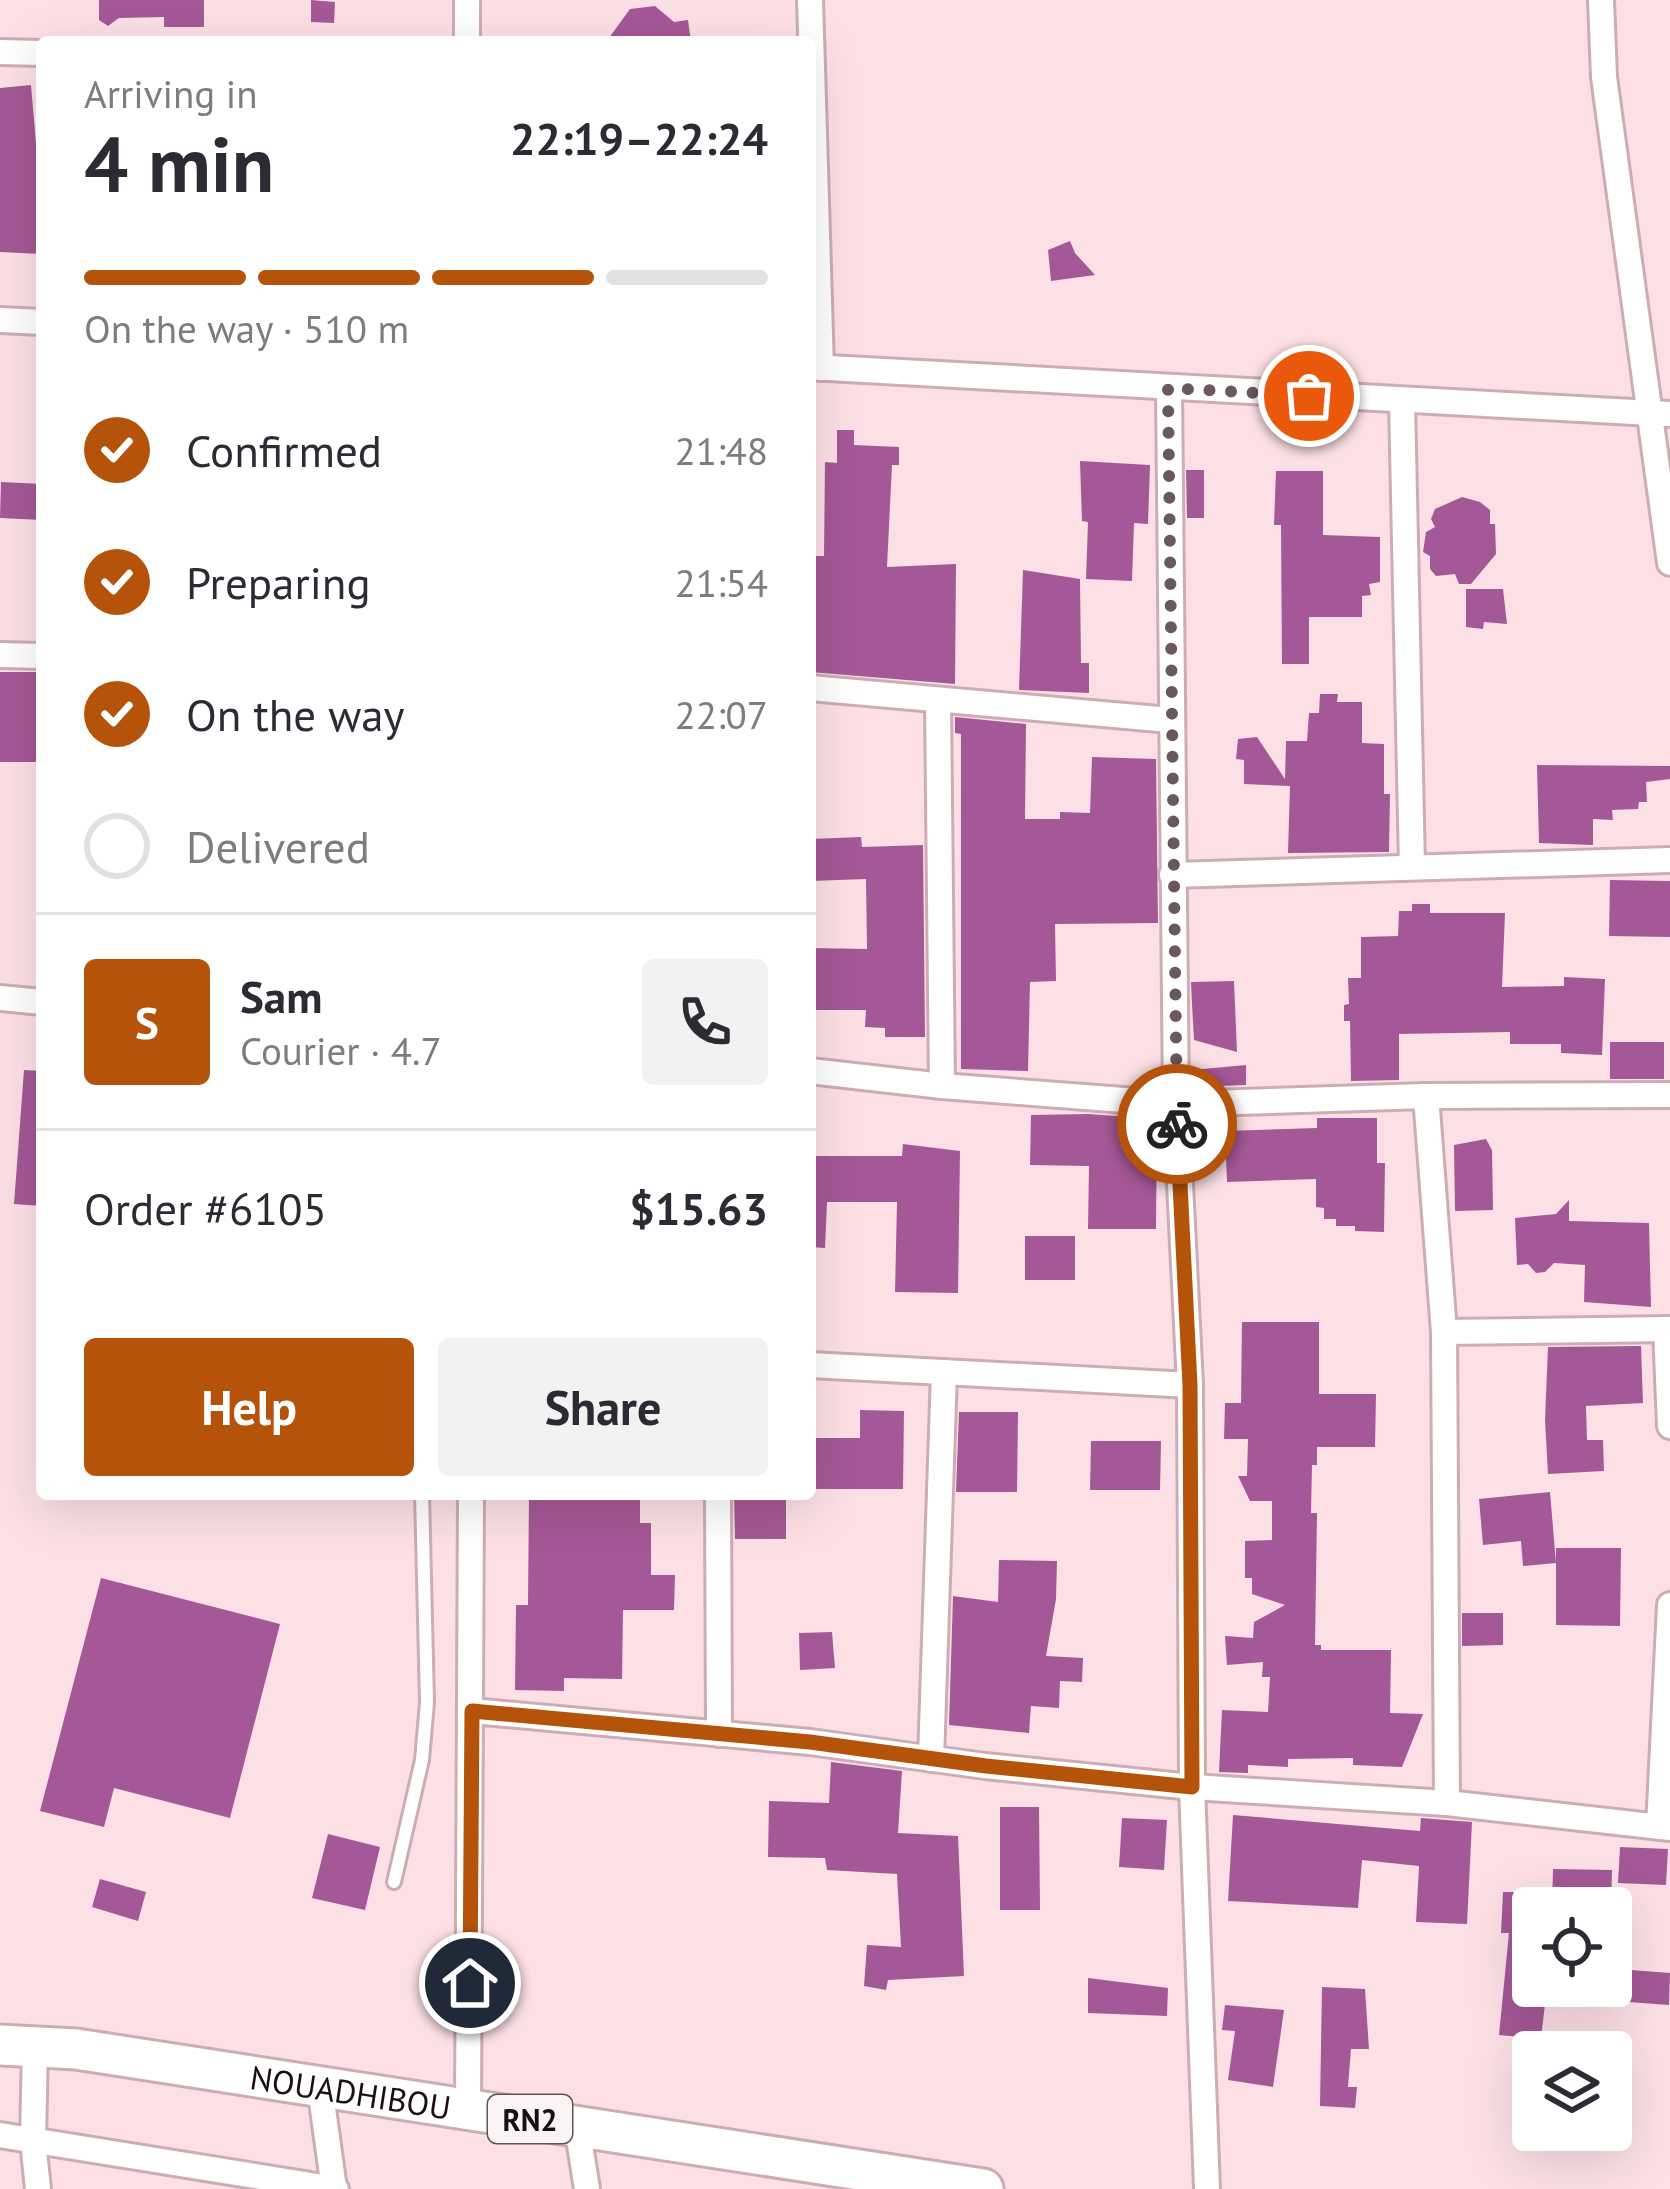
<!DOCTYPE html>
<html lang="en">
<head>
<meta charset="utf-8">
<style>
  body { margin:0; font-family:"PT Sans",sans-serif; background:#f2f2f3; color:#2b2b33; height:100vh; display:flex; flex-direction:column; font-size:45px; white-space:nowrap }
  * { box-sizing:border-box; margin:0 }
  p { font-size:39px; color:#7c7c81 }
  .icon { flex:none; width:66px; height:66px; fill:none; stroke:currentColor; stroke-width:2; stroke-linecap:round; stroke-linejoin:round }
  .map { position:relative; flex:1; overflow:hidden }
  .sheet { position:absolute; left:36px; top:36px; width:780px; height:1464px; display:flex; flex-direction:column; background:#fff; border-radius:12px; box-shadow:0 12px 48px #0002 }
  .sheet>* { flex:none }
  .buttons { position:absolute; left:1512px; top:1887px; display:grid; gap:24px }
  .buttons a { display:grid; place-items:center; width:120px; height:120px; border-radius:12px; background:#fff; box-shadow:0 12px 48px #0002; font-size:60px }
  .pin { position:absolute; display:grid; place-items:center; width:102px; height:102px; color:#fff; margin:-51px; border:6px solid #fff; border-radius:50%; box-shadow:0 3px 12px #0007 }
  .courier { position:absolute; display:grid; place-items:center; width:120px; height:120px; margin:-60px; border:9px solid #b45309; border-radius:50%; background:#fff; color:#222; box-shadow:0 3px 15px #0007 }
  .summary em { font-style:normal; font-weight:600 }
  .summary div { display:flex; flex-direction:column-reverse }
  .summary { display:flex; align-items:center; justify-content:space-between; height:204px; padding:0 48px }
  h1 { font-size:78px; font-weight:600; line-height:90px }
  .bar { display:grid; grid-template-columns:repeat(4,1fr); gap:18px 12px; align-content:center; height:144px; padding:0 48px }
  .bar i { height:15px; border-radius:9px; background:#e1e1e2 }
  .bar .selected { background:#b45309 }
  .bar p { grid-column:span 4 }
  .line { display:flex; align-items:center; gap:30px; padding:0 48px; border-top:3px solid #e1e1e2 }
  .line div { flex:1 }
  .round { display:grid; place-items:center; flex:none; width:126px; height:126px; border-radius:12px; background:#f2f2f3 }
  ol { padding:0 48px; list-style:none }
  li { display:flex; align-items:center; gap:36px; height:132px }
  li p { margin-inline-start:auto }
  li .icon { padding:12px; border-radius:50%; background:#b45309; color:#fff; stroke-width:4 }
  li:last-child { color:#7c7c81 }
  li i { width:66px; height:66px; border:6px solid #e1e1e2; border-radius:50% }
  .button { display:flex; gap:24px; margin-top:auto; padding:24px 48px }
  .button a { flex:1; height:138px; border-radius:12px; background:#b45309; color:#fff; font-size:48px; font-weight:600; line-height:138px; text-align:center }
  .button a+a { background:#f2f2f3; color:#2b2b33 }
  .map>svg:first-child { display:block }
  .building { fill:#a55897 }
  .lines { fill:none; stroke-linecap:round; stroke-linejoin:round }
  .service-casing { stroke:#cdadb4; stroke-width:18 }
  .minor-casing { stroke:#cdadb4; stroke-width:30 }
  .trunk-casing { stroke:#cdadb4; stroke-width:45 }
  .service { stroke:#fff; stroke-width:12 }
  .minor { stroke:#fff; stroke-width:24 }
  .trunk { stroke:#fff; stroke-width:39 }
  .done { stroke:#69585c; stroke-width:12; stroke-dasharray:0 21.6 }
  .route { stroke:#b45309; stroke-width:15 }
  .labels { text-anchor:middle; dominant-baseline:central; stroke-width:12; stroke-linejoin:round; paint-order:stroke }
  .shield { fill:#faf4f5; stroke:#5d5455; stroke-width:3 }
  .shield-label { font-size:30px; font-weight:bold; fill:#1a0f11 }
  .street-label { font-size:33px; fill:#1a0f11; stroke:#faf4f5 }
</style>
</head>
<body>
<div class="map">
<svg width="1670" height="2189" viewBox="0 0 1670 2189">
  <rect width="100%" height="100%" fill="#fce0e6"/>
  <g class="building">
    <polygon points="99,0 204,0 204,27 164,27 164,17 119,18 108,26 99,20"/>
    <polygon points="311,0 335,2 334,23 311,22"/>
    <polygon points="655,6 674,22 688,20 691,42 606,42 630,9"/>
    <polygon points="31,85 36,143 41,144 42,254 0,252 0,88"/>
    <polygon points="1070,241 1075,253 1095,275 1051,281 1048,250"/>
    <polygon points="837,430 854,430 854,445 899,447 899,465 892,465 887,567 956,564 955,684 810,672 810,556 824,556 825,462 837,463"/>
    <polygon points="1080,461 1150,465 1148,524 1134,523 1132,581 1086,579 1088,522 1082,521"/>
    <polygon points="1186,470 1204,470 1204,518 1187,518"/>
    <polygon points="1276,471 1323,471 1323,535 1380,537 1380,582 1369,584 1371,595 1362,596 1362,617 1309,617 1309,664 1282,664 1281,525 1274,525"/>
    <polygon points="1,482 42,484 42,520 0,518"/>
    <polygon points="1462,497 1480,502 1490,510 1490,524 1495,524 1496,554 1471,584 1459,584 1455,574 1436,576 1430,569 1430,556 1423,552 1426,532 1435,527 1431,519 1435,509"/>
    <polygon points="1023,570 1080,579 1081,663 1089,663 1089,693 1019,690"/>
    <polygon points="1466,589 1503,589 1507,624 1484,622 1483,629 1466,627"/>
    <polygon points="0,672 42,672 39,762 0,762"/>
    <polygon points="1320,694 1338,694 1337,702 1362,702 1362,743 1384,744 1384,794 1390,794 1389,852 1288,853 1290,786 1244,784 1244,760 1236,759 1238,739 1257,737 1285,779 1286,741 1307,741 1309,713 1319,713"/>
    <polygon points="955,717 1026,724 1025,819 1060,819 1060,812 1090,813 1092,757 1156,759 1158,923 1055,924 1056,981 1030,982 1028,1071 961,1069 961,734 955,733"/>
    <polygon points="1537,765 1670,766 1670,779 1646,782 1647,802 1639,802 1638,809 1612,810 1613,820 1593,819 1593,845 1539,843"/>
    <polygon points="861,837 862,847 923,845 925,1037 885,1037 885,1028 865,1027 866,1010 810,1010 810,948 867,949 866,879 810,881 810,839"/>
    <polygon points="1610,880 1670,881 1670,937 1609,936"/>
    <polygon points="1412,904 1430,904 1430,913 1505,913 1502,987 1564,986 1564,977 1605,979 1602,1055 1561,1053 1561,1044 1510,1044 1510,1032 1399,1034 1399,1080 1351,1081 1350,1021 1344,1021 1344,1005 1349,1004 1348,978 1361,978 1361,937 1398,936 1399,911 1412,911"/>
    <polygon points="1234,981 1237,1052 1194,1040 1192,1004 1191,982"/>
    <rect x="1610" y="1042" width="54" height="37"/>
    <polygon points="1246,1065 1246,1085 1192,1087 1192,1070"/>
    <polygon points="24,1070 42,1071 42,1206 14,1204"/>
    <polygon points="1089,1114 1157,1119 1156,1229 1088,1229 1089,1166 1030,1165 1031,1115"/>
    <polygon points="1317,1118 1377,1118 1377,1163 1385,1163 1384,1232 1355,1231 1355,1226 1336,1226 1336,1219 1324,1219 1324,1208 1316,1207 1316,1179 1227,1182 1225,1131 1317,1128"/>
    <polygon points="1486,1139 1492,1150 1493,1210 1455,1211 1454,1145"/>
    <polygon points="903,1144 960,1151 958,1293 895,1292 897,1202 827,1202 825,1248 810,1247 810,1156 902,1156"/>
    <polygon points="1569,1200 1569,1221 1649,1223 1651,1307 1584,1302 1585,1265 1554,1263 1545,1272 1536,1273 1528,1264 1517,1265 1515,1218 1556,1214"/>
    <rect x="1025" y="1236" width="50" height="44"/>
    <polygon points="1242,1322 1319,1322 1319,1394 1376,1394 1375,1447 1317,1447 1317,1465 1312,1465 1311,1513 1317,1513 1315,1645 1321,1645 1321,1650 1391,1650 1390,1713 1423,1714 1402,1767 1353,1765 1353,1758 1288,1759 1288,1767 1248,1765 1248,1773 1219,1772 1222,1710 1268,1712 1270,1677 1262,1677 1263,1662 1227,1665 1225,1636 1253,1638 1254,1622 1285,1605 1252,1594 1252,1578 1245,1578 1245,1541 1272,1540 1272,1501 1250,1501 1238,1476 1247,1476 1248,1439 1224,1439 1225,1403 1241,1403"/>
    <polygon points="1641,1346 1643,1403 1586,1406 1587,1440 1603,1440 1604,1471 1548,1474 1545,1420 1548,1347"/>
    <polygon points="860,1410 904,1411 903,1489 810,1489 810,1438 860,1438"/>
    <polygon points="959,1412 1018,1412 1017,1492 956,1492"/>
    <polygon points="1091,1441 1161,1441 1160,1490 1090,1490"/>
    <polygon points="1550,1492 1556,1563 1523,1566 1521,1541 1483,1545 1479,1499"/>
    <polygon points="529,1494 640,1494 640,1523 651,1523 651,1575 675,1575 674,1610 623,1610 622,1679 564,1678 564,1691 515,1690 516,1605 528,1605"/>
    <polygon points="734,1494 786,1494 786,1539 735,1539"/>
    <polygon points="1556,1548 1621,1548 1620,1626 1556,1625"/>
    <polygon points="999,1560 1057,1561 1056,1599 1046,1656 1083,1658 1082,1682 1060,1681 1059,1708 1031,1706 1029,1733 949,1725 953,1596 998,1602"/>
    <polygon points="101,1578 280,1624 230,1818 114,1788 104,1827 40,1811"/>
    <polygon points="1462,1613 1503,1613 1503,1645 1462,1646"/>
    <polygon points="832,1632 835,1668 800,1670 799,1633"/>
    <polygon points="831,1762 902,1771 898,1833 958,1836 964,1976 888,1980 886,1990 864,1986 867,1945 901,1947 897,1874 827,1870 825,1858 768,1857 769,1801 829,1803"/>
    <polygon points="1000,1807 1039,1807 1040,1910 1000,1910"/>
    <polygon points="1233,1815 1420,1831 1421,1818 1472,1822 1467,1924 1416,1922 1419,1866 1362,1860 1358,1908 1228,1901"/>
    <polygon points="1122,1818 1167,1820 1164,1870 1119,1867"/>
    <polygon points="328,1834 380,1847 365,1910 312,1898"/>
    <polygon points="1620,1847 1668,1849 1666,1885 1618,1883"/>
    <polygon points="1553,1869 1612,1870 1611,1908 1552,1908"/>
    <polygon points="100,1879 146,1892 138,1921 92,1907"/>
    <polygon points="1503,1892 1533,1892 1533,1986 1547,1986 1541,2039 1499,2035 1509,1933 1501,1933"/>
    <polygon points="1631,1970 1670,1973 1669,2005 1629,2002"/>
    <polygon points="1088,1978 1168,1988 1167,2016 1088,2013"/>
    <polygon points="1322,1987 1365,1989 1369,2049 1351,2049 1348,2087 1357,2087 1355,2108 1320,2106"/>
    <polygon points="1225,2005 1284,2010 1273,2087 1228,2080 1235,2031 1222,2030"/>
  </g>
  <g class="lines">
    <defs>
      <polyline id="service" points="394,1882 422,1760 427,1702 422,1494"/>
      <g id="minor">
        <polyline points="467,0 467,42"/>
        <polyline points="810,0 821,368"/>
        <polyline points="1601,0 1604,77 1670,563"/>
        <polyline points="0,52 42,53"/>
        <polyline points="0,320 42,322"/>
        <polyline points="810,367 1670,414"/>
        <polyline points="1169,388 1176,1104 1190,1385 1192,1787 1207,2189"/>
        <polyline points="1402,402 1412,867"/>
        <polyline points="0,655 42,656"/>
        <polyline points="810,688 1170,720"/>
        <polyline points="938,702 942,1086"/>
        <polyline points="1172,875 1670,860"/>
        <polyline points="0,998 42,1002"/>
        <polyline points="810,1071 942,1086 1176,1104 1426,1096 1670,1095"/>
        <polyline points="1426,1096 1444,1332 1447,1803"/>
        <polyline points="1666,1329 1670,1426"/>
        <polyline points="1444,1332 1670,1329"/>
        <polyline points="810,1365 1190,1385"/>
        <polyline points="718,1494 719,1734"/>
        <polyline points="472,1711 810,1742 985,1766 1192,1787 1447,1803 1670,1828"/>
        <polyline points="931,1759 944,1372"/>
        <polyline points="1659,1827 1670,1605"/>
        <polyline points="35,2047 33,2141 38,2189"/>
        <polyline points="320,2087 334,2189"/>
        <polyline points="468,2109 471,1494"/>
        <polyline points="577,2126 587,2189"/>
        <polyline points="0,2135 336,2189"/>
      </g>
      <g id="trunk">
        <path id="s1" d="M0,2045l76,4 907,140"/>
      </g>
    </defs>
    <use href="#service" class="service-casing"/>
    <use href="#minor" class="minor-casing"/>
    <use href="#trunk" class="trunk-casing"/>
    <use href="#service" class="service"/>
    <use href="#minor" class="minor"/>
    <use href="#trunk" class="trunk"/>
  </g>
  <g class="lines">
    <polyline class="done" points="1177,1124 1168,388 1309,396"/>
    <polyline class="route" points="470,1983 472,1711 810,1742 986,1766 1192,1787 1190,1385 1177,1124"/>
  </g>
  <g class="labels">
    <rect class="shield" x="488" y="2095" width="84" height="48" rx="9"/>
    <g class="shield-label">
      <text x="530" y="2119">RN2</text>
    </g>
    <g class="street-label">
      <text stroke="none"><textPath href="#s1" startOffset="354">NOUADHIBOU</textPath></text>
    </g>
  </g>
</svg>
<div class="buttons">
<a><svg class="icon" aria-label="locate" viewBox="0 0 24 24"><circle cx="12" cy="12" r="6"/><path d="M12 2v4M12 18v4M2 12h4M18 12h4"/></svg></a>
<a><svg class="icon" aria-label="layers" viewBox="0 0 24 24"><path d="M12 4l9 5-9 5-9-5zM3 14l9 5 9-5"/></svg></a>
</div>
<div class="pin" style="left:1309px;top:396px;background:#ea580c"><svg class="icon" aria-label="bag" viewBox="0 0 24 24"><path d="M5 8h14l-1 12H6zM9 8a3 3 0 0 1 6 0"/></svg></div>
<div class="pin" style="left:470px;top:1983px;background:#1f2937"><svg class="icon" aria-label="home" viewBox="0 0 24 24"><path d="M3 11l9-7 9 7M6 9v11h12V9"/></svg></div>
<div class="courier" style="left:1177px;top:1124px"><svg class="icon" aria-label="bike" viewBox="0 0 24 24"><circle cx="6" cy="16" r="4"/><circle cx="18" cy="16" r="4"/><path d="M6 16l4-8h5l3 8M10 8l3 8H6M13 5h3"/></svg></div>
<section class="sheet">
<div class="summary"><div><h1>4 min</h1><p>Arriving in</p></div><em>22:19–22:24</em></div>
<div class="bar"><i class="selected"></i><i class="selected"></i><i class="selected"></i><i></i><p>On the way · 510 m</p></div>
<ol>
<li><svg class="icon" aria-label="check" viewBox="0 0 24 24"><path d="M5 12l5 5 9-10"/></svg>Confirmed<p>21:48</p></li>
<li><svg class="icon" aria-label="check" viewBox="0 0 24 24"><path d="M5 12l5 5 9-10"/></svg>Preparing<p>21:54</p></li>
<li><svg class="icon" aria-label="check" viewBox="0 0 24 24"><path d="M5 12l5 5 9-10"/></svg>On the way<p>22:07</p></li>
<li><i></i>Delivered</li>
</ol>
<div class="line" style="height:216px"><b class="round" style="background:#b45309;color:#fff">S</b><div><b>Sam</b><p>Courier · 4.7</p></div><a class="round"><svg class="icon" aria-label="phone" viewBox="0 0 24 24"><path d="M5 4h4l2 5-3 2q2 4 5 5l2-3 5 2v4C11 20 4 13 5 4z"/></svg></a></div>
<div class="line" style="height:156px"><div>Order #6105</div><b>$15.63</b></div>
<div class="button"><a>Help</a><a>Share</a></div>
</section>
</div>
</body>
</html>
